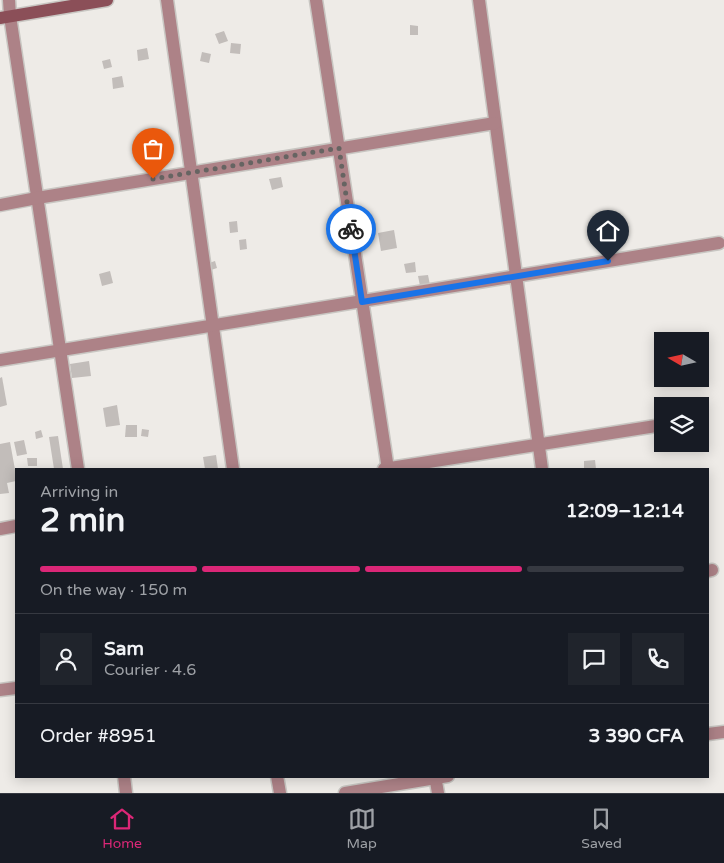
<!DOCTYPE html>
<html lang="en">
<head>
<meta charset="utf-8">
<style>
  body { margin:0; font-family:"Varela Round",sans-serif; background:#20242c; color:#f1f3f6; height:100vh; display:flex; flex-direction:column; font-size:19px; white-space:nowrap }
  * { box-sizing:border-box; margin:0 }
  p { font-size:16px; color:#9ea1a6 }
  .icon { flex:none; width:28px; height:28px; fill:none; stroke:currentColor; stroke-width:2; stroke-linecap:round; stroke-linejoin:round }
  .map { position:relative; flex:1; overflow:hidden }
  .drawer { position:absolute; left:15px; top:468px; width:694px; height:310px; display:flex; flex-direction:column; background:#171b24; border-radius:0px; box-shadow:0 2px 12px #0003 }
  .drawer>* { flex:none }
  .needle { width:32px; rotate:279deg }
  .tools { position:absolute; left:654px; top:332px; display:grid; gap:10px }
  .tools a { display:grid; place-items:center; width:55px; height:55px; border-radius:0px; background:#171b24; box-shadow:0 2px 12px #0003; font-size:25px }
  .pin { position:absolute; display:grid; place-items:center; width:42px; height:42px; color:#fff; margin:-51px -21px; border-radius:50% 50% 50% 0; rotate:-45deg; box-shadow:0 0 5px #0007 }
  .pin .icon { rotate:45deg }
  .courier { position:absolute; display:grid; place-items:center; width:50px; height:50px; margin:-25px; border:4px solid #1a73e8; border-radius:50%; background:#fff; color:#222; box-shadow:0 1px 6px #0007 }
  .headline em { font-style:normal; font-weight:700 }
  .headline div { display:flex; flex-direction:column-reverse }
  .headline { display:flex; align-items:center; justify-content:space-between; height:85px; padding:0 25px }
  h1 { font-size:32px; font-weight:700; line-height:38px }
  .bar { display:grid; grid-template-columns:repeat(4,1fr); gap:8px 5px; align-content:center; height:60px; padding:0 25px }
  .bar i { height:6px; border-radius:4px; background:#363941 }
  .bar .on { background:#db2777 }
  .bar p { grid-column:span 4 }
  .line { display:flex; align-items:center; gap:12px; padding:0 25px; border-top:1px solid #363941 }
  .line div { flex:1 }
  .round { display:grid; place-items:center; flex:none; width:52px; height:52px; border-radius:0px; background:#20242c }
  .dock { display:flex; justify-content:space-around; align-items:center; height:70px; border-top:1px solid #363941; background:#171b24; font-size:14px; color:#9ea1a6 }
  .dock a { display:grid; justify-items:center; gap:2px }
  .dock .on { color:#db2777 }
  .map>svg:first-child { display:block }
  .building { fill:#c2bdba }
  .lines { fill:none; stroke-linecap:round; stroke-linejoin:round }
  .street-casing { stroke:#c8c6c2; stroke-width:15 }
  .secondary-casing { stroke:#c8c6c2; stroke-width:15 }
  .street { stroke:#ad8287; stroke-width:12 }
  .secondary { stroke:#8b4f58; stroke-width:12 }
  .done { stroke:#666462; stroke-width:5; stroke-dasharray:0 9 }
  .route { stroke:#1a73e8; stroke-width:6 }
</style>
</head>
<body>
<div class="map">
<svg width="724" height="793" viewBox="0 0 724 793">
  <rect width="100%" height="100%" fill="#eeebe7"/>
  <g class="building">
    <polygon points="410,25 418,26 418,35 410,35"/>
    <polygon points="224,31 228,41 219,44 215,34"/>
    <polygon points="231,43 241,44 240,54 230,53"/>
    <polygon points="147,48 149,59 138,61 137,50"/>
    <polygon points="202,52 211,54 209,63 200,61"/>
    <polygon points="110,59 112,67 104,69 102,61"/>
    <polygon points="122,76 124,87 113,89 112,78"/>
    <polygon points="164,133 168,150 158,152 155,135"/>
    <polygon points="281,177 283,187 272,190 269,179"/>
    <polygon points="237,221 238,232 230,233 229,222"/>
    <polygon points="394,230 397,248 381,251 378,233"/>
    <polygon points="246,239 247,249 240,250 239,240"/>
    <polygon points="215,261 217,268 208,271 206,264"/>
    <polygon points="415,262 416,272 406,273 404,264"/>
    <polygon points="110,271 113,283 102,286 99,274"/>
    <polygon points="428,275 430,285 420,286 418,276"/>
    <polygon points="89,361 91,376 72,378 70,364"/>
    <polygon points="2,377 7,405 0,407 0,378"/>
    <polygon points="117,405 120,425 106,427 103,408"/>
    <polygon points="126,425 137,425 137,437 125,437"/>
    <polygon points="142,429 149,430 148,437 141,436"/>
    <polygon points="41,430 43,437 36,439 35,432"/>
    <polygon points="58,436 63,469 54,469 49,437"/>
    <polygon points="24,440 27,454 17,456 14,442"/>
    <polygon points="10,442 16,475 16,481 7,483 9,493 0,494 0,444"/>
    <polygon points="216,455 218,469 205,469 203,457"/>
    <polygon points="27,458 37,458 37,466 28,466"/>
    <polygon points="595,460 596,469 584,469 584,461"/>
  </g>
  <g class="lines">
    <defs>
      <g id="street">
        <polyline points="9,0 10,16 78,469"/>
        <polyline points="167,0 233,469"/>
        <polyline points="316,0 388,469"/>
        <polyline points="479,0 542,469"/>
        <polyline points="0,205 37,198 495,123"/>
        <polyline points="0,360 719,243"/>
        <polyline points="384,469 662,425"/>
        <polyline points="0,529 16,526"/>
        <polyline points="708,571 712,570"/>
        <polyline points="0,690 16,688"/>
        <polyline points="708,734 724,732"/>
        <polyline points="124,776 126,793"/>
        <polyline points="277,776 280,793"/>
        <polyline points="435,776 438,793"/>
        <polyline points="345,793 448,776"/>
      </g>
      <polyline id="secondary" points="0,18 107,0"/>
    </defs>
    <use href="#street" class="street-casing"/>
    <use href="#secondary" class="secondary-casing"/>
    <use href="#street" class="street"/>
    <use href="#secondary" class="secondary"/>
  </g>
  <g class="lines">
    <polyline class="done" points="153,179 339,148 351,229"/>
    <polyline class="route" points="351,229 362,302 608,261"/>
  </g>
</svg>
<div class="tools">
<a><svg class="needle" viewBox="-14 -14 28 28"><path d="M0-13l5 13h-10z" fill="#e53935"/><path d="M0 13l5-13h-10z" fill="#9ea1a6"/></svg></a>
<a><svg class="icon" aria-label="layers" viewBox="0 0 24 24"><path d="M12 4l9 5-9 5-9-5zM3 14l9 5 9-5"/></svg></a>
</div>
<div class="pin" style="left:153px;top:179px;background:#ea580c"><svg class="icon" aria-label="bag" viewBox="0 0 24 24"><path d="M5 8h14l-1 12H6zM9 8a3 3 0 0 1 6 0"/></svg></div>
<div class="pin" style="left:608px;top:261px;background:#1f2937"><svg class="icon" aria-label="home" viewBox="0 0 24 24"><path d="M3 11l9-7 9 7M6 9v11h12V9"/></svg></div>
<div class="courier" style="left:351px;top:229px"><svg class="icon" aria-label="bike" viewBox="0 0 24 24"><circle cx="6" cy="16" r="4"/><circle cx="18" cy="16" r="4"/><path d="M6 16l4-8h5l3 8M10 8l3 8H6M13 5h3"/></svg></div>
<section class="drawer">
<div class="headline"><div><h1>2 min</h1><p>Arriving in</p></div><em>12:09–12:14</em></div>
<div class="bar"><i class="on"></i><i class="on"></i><i class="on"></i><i></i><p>On the way · 150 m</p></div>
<div class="line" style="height:90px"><a class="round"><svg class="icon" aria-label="person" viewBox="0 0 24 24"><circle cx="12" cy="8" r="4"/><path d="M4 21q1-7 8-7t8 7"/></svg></a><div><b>Sam</b><p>Courier · 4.6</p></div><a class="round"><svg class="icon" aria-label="chat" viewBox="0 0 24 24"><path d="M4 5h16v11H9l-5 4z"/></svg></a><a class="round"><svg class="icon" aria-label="phone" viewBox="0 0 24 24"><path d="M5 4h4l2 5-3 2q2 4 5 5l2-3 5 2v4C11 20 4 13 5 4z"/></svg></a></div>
<div class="line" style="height:65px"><div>Order #8951</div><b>3 390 CFA</b></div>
</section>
</div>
<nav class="dock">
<a class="on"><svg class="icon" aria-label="home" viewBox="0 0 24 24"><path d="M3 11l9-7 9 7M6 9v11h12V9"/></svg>Home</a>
<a><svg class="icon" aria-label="map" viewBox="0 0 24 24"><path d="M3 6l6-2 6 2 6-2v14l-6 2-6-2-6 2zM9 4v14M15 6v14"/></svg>Map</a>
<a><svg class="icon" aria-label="saved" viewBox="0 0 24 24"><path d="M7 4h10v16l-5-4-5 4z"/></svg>Saved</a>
</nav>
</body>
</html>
